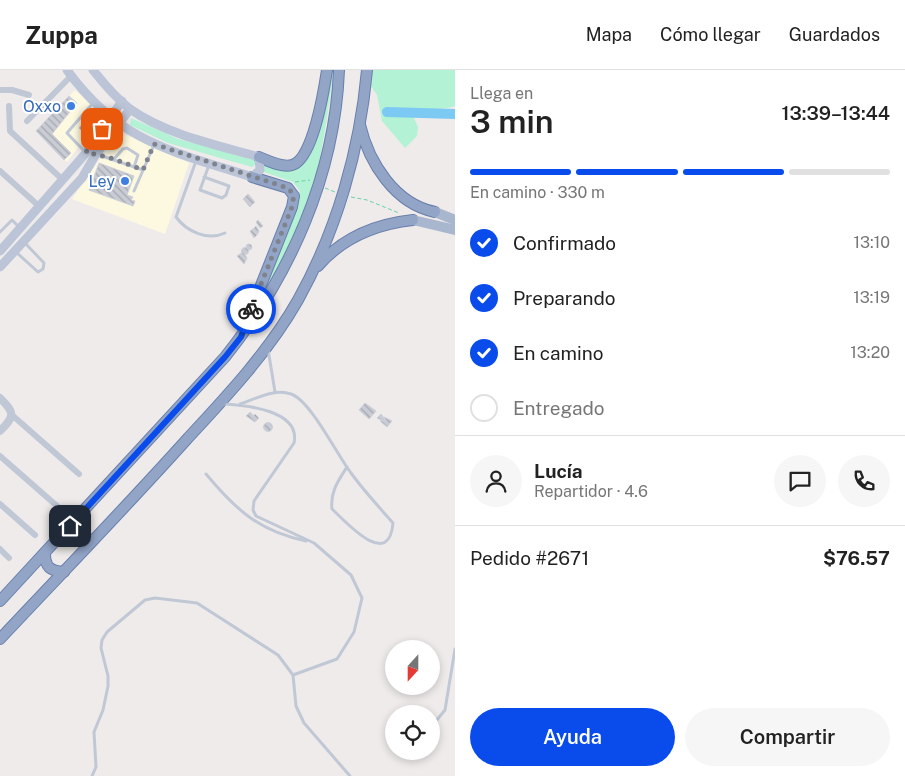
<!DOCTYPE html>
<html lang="es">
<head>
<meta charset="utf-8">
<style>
  body { margin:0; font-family:"Public Sans",sans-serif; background:#f6f6f6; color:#222; height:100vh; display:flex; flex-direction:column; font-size:19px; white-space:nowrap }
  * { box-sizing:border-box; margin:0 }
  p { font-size:16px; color:#767676 }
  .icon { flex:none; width:28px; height:28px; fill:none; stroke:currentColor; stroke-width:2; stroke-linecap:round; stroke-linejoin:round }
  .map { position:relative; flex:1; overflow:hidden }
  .side { display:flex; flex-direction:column; background:#fff; width:450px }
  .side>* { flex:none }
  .needle { width:32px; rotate:201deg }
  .fabs { position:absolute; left:385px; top:570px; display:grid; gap:10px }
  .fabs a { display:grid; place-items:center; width:55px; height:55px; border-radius:50%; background:#fff; box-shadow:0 2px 8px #0003; font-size:25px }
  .pin { position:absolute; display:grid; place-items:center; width:42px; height:42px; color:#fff; margin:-21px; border-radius:10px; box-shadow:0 2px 8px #0006 }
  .courier { position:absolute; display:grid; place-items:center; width:50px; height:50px; margin:-25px; border:4px solid #094ceb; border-radius:50%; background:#fff; color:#222; box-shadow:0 1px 6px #0007 }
  .headline em { font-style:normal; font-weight:600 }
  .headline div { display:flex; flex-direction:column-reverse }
  .headline { display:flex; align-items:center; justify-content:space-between; height:85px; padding:0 15px }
  h1 { font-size:32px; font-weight:600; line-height:38px }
  .bar { display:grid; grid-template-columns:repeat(4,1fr); gap:8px 5px; align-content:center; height:60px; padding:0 15px }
  .bar i { height:6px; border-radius:4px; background:#e0e0e0 }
  .bar .current { background:#094ceb }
  .bar p { grid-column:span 4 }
  .line { display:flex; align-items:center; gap:12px; padding:0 15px; border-top:1px solid #e0e0e0 }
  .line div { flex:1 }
  .round { display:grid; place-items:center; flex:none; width:52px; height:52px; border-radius:26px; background:#f6f6f6 }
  ol { padding:0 15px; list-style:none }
  li { display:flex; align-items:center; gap:15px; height:55px }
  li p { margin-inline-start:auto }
  li .icon { padding:5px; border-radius:50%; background:#094ceb; color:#fff; stroke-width:4 }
  li:last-child { color:#767676 }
  li i { width:28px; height:28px; border:2px solid #e0e0e0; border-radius:50% }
  .action { display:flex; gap:10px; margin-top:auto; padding:10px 15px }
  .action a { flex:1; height:58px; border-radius:30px; background:#094ceb; color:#fff; font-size:20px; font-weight:600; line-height:58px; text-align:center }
  .action a+a { background:#f6f6f6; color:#222 }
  header { display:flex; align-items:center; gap:30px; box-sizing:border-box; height:70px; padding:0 25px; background:#fff; border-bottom:1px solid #e0e0e0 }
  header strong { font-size:24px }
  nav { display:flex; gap:28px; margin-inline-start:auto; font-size:18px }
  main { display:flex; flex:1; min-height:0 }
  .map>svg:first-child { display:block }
  .commercial { fill:#fdf9e0 }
  .green { fill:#b3f2d4 }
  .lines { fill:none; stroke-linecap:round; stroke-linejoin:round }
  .river { stroke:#7ccaf3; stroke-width:10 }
  .building { fill:url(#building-back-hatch); stroke:#ced0d8 }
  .trunk-casing { stroke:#697fab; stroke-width:12 }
  .path { stroke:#69d2ad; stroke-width:1; stroke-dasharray:4 2.5; stroke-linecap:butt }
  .service { stroke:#c0c8d5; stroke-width:3 }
  .minor { stroke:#c0c8d5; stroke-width:6 }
  .tertiary { stroke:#c0c8d5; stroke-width:8 }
  .secondary { stroke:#bbc5d7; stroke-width:9 }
  .primary { stroke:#a8b6ce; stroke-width:10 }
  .trunk { stroke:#92a5c7; stroke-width:10 }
  .done { stroke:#7f838d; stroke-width:5; stroke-dasharray:0 9 }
  .route { stroke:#094ceb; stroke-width:6 }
  .shop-dot { fill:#3f7fe0; stroke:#fff; stroke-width:2 }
  .labels { text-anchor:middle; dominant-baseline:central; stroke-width:4; stroke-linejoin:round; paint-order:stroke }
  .shop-label { font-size:16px; fill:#366cbe; stroke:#fff; text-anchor:end }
</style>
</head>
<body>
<header>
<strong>Zuppa</strong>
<nav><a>Mapa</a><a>Cómo llegar</a><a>Guardados</a></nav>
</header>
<main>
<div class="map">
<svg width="455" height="706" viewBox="0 0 455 706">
  <defs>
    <pattern id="building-back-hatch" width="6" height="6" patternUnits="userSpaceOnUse" patternTransform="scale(1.25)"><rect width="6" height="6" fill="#c9ccd4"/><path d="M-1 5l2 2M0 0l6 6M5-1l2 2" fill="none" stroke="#a5a8af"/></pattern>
  </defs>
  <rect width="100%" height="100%" fill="#efebeb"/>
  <g class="commercial">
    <polygon points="75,20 101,44 101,48 67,92 36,61"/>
    <polygon points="119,62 189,93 165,164 72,129"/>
  </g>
  <g class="green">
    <path d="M331,0h3c-5,35 -10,71 -18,106 -11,45 -35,88 -60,127l44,-112 -7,-9 -32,-11 3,-9 34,5z"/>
    <path d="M369,0h86v36c-13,5 -24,1 -37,5l-4,7 4,9 -1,9 -12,12 -23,-27 -5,-26 -9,-13z"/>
    <polygon points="131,48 178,69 255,89 256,94 252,97 168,73 130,55"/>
  </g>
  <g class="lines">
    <polyline class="river" points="387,42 455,44"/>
  </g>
  <g class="building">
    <polygon points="69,26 77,33 52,64 71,83 64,90 36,61"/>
    <polygon points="90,45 96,51 86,65 79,58"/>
    <polygon points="99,93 134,106 127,125 133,127 131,130 135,131 133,136 89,120"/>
    <polygon points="248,124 255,132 250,137 243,129"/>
    <polygon points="258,150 263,156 260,158 256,152"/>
    <polygon points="256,156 259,161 257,165 253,159"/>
    <polygon points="253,159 257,165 254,168 250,161"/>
    <circle cx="249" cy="177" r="3"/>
    <circle cx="245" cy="181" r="3.5"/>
    <polygon points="243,182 247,188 244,194 237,186"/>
    <polygon points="365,333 376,341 369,349 359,340"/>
    <polygon points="250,342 253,345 252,347 255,344 259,348 255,352 246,346"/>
    <polygon points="381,344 386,351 385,352 377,348"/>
    <polygon points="384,347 392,351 387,357 380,351 386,351"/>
    <circle cx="268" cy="357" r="4.5"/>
  </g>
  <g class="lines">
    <defs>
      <g id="trunk">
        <path d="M360,55c9,38 35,79 75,87"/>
        <path d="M259,87c10,4 23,11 33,8 21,-6 32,-75 35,-95"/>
        <path d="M318,196c25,-29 58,-42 95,-46"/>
        <polyline points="244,258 292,137 294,126 288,118 252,107"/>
        <path d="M45,483c0,14 5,18 19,19"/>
        <path d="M0,531l225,-244c65,-81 110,-182 114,-287"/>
        <path d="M0,569c63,-67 127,-133 188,-201 40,-43 81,-87 110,-138 39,-70 62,-151 69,-230"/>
      </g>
    </defs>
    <use href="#trunk" class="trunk-casing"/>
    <g class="path">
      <polyline points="295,112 310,110"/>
      <polyline points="325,118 335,122"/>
      <polyline points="351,127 367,130 399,143"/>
    </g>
    <g class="service">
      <polyline points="85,82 67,63 93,33"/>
      <polyline points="99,85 143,100"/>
      <polyline points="114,89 123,79 127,78 138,85 134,97"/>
      <path d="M196,91l-20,56c11,15 32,24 49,16"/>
      <polyline points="204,107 229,116 226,125 222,128 200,120 209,95"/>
      <polyline points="134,121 154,75"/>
      <polyline points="0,162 12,150 20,158"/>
      <polyline points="16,182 38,202 43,199 44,193 25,173"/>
      <polyline points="268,279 275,322"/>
      <path d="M223,334c22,1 78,6 71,39l-40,58 -1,9 3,6 58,27 37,32 11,23 -8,34 -17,27 -44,16"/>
      <path d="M240,334c15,-5 35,-16 51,-10 20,7 46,61 60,79 13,18 28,34 42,50 -4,48 -48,-2 -61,-14 -2,-17 6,-28 15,-42"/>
      <path d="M206,404c30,36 53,57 100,67"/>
      <polyline points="431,657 445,640 455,579"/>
      <polyline points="92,706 96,697 94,662 103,640 108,616 108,606 101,578 102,570 107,562 145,530 155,528 197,533 278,585 293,605 296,636 304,653 350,706"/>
    </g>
    <g class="minor">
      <polyline points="0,20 12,20 29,25"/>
      <polyline points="9,36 10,61 63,110"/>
      <polyline points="27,51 71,6"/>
      <polyline points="0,101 40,137"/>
      <polyline points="12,345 79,404"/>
      <polyline points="0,386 57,436"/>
      <polyline points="0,434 35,465"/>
      <polyline points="0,479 9,488"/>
    </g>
    <path class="tertiary" d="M0,328c15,15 15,18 0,33"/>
    <g class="secondary">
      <path d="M67,0c53,73 105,81 185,107l8,-7 -1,-13c-42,-12 -92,-22 -129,-48 -14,-11 -26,-25 -37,-39"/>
      <polyline points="0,181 86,83 122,31"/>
      <polyline points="0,197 82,108 96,84 130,39"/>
    </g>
    <g class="primary">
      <polyline points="435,142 455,150"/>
      <polyline points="413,150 455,160"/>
    </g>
    <use href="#trunk" class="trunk"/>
  </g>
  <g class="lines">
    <path class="done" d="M102,59l-16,23 28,7 29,11 11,-26 134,44c6,6 6,11 4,19l-41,102"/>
    <polyline class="route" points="70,456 225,287 241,267 251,239"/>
  </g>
  <g class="shop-dot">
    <circle cx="71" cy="36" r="5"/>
    <circle cx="125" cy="111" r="5"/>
  </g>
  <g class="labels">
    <g class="shop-label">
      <text x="61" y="36">Oxxo</text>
      <text x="115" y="111">Ley</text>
    </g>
  </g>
</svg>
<div class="fabs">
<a><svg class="needle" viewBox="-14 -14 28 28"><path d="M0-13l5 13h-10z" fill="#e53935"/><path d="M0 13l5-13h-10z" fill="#767676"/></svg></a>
<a><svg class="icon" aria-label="locate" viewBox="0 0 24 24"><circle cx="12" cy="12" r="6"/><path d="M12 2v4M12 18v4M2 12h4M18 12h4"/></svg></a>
</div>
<div class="pin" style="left:102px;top:59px;background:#ea580c"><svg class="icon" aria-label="bag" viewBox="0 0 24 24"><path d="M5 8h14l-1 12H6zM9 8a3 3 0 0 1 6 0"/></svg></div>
<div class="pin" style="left:70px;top:456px;background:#1f2937"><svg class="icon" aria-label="home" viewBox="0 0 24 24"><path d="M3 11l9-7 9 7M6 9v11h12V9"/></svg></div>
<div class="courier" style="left:251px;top:239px"><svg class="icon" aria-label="bike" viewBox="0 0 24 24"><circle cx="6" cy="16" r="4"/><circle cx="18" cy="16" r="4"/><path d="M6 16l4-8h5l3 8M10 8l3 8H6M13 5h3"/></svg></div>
</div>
<section class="side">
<div class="headline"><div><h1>3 min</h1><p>Llega en</p></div><em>13:39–13:44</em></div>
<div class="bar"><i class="current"></i><i class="current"></i><i class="current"></i><i></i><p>En camino · 330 m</p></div>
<ol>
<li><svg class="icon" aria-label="check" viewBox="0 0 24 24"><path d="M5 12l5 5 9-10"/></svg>Confirmado<p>13:10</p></li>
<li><svg class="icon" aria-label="check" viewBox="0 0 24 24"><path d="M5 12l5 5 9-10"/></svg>Preparando<p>13:19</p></li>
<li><svg class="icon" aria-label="check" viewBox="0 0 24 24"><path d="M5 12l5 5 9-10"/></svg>En camino<p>13:20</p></li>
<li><i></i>Entregado</li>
</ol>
<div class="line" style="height:90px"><a class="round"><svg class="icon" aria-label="person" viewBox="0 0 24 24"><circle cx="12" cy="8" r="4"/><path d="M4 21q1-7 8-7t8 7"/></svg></a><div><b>Lucía</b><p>Repartidor · 4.6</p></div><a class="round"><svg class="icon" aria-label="chat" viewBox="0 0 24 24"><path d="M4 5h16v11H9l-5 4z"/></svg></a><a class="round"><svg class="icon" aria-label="phone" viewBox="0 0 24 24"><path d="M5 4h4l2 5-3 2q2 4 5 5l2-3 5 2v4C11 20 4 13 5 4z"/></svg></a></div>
<div class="line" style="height:65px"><div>Pedido #2671</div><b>$76.57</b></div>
<div class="action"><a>Ayuda</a><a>Compartir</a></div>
</section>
</main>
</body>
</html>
